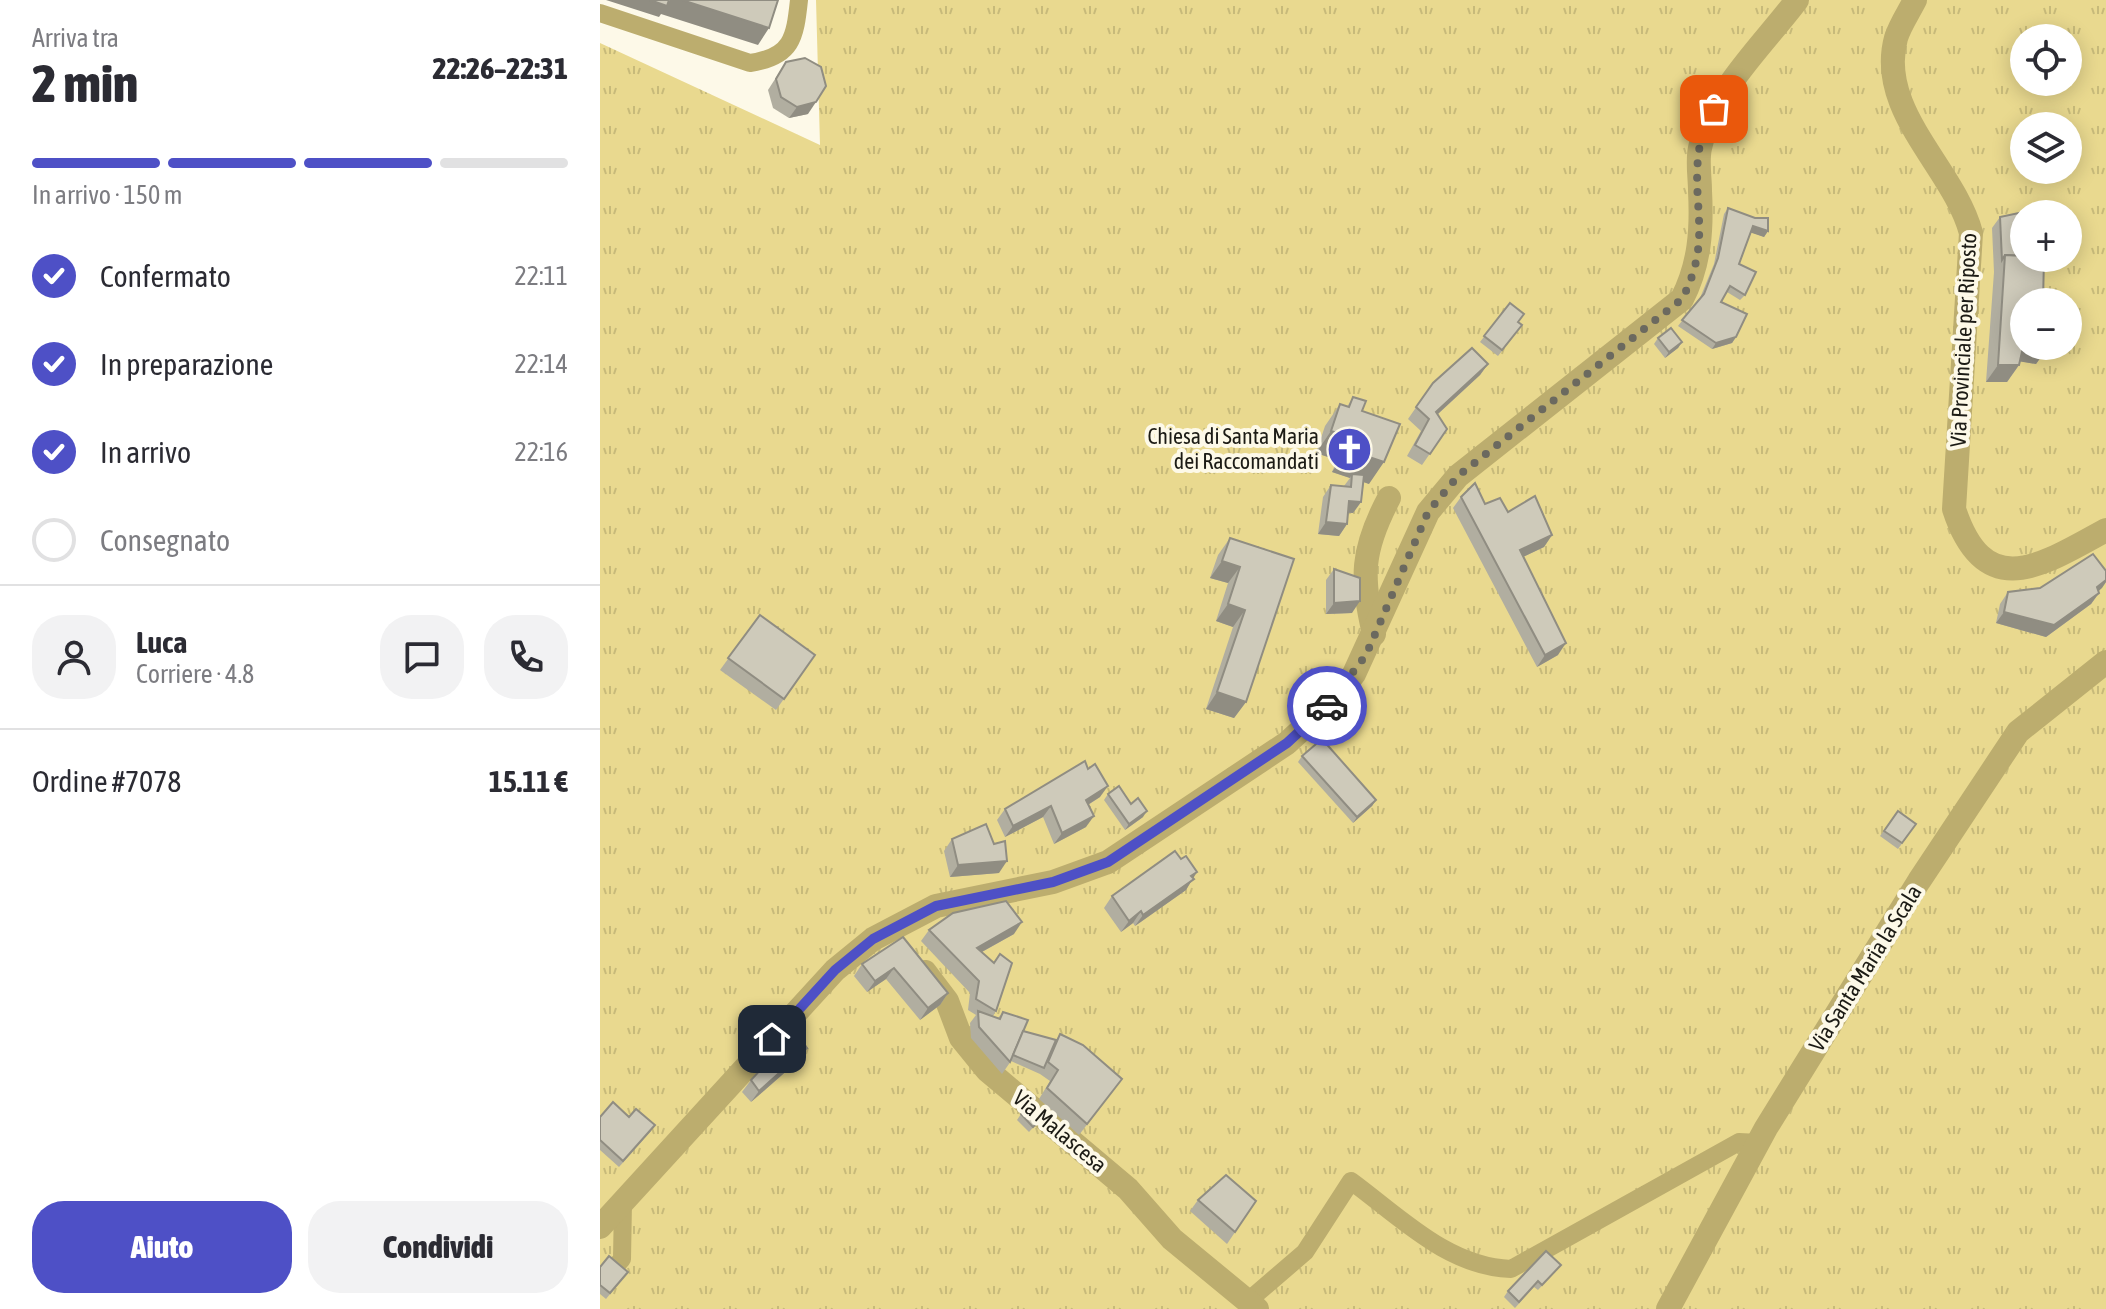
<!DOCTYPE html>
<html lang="it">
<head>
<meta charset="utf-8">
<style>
  body { margin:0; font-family:"Asap Condensed",sans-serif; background:#f2f2f3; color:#2b2b33; height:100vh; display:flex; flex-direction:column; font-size:30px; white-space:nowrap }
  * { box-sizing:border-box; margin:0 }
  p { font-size:26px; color:#7c7c81 }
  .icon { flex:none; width:44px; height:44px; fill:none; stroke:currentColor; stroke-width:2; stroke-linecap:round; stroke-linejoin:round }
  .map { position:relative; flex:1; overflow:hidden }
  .drawer { display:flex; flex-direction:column; background:#fff; width:600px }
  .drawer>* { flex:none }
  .fabs { position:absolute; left:1410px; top:24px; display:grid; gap:16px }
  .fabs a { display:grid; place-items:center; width:72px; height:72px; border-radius:50%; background:#fff; box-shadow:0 4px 20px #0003; font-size:40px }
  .pin { position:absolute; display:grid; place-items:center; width:68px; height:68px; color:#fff; margin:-34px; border-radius:16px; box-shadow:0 4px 12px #0006 }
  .courier { position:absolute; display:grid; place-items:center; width:80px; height:80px; margin:-40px; border:6px solid #4e50c6; border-radius:50%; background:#fff; color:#222; box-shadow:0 2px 10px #0007 }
  .head em { font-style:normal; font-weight:800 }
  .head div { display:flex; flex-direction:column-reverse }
  .head { display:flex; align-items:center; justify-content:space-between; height:136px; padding:0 32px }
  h1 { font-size:52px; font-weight:800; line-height:60px }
  .bar { display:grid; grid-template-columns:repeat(4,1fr); gap:12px 8px; align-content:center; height:96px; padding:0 32px }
  .bar i { height:10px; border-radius:6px; background:#e1e1e2 }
  .bar .active { background:#4e50c6 }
  .bar p { grid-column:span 4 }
  .line { display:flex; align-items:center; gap:20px; padding:0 32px; border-top:2px solid #e1e1e2 }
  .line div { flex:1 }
  .round { display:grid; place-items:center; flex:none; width:84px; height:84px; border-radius:32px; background:#f2f2f3 }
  ol { padding:0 32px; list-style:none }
  li { display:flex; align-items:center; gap:24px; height:88px }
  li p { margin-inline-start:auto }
  li .icon { padding:8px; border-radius:50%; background:#4e50c6; color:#fff; stroke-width:4 }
  li:last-child { color:#7c7c81 }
  li i { width:44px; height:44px; border:4px solid #e1e1e2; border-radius:50% }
  .cta { display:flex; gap:16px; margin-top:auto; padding:16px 32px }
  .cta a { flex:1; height:92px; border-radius:32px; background:#4e50c6; color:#fff; font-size:32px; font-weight:800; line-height:92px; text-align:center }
  .cta a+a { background:#f2f2f3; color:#2b2b33 }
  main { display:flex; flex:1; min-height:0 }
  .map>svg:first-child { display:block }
  .park { fill:url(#park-tufts); fill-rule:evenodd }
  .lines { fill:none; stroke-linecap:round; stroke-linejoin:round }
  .service { stroke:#bcad6e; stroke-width:18 }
  .pedestrian { stroke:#bcad6e; stroke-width:24 }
  .minor { stroke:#bcad6e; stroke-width:24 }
  .tertiary { stroke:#bcad6e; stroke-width:24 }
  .wall { fill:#b1aea0 }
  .shaded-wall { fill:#908d82 }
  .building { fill:#cecaba; stroke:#908d82; stroke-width:2 }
  .done { stroke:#6b695f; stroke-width:8; stroke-dasharray:0 14.4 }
  .route { stroke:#4e50c6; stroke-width:10 }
  .labels { text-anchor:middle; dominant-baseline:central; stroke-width:8; stroke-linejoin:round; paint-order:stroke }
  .street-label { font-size:22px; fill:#1c1b15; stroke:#fdf9e8 }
  .poi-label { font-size:22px; fill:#1c1b15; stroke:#fdf9e8; text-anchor:end }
</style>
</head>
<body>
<main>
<section class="drawer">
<div class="head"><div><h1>2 min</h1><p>Arriva tra</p></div><em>22:26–22:31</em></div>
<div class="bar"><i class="active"></i><i class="active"></i><i class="active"></i><i></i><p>In arrivo · 150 m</p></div>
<ol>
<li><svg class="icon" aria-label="check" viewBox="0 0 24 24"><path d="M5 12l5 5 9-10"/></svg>Confermato<p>22:11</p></li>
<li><svg class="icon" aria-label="check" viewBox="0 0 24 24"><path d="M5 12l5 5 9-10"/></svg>In preparazione<p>22:14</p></li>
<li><svg class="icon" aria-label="check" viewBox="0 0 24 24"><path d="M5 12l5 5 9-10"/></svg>In arrivo<p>22:16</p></li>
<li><i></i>Consegnato</li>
</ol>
<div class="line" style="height:144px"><a class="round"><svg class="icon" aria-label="person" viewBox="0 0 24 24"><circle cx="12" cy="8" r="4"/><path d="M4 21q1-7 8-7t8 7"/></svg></a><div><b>Luca</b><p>Corriere · 4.8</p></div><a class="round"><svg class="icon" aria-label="chat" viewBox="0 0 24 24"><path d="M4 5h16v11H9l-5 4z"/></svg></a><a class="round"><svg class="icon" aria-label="phone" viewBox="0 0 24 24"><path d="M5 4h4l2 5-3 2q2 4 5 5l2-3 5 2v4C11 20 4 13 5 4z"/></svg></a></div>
<div class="line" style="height:104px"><div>Ordine #7078</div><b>15.11 €</b></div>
<div class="cta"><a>Aiuto</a><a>Condividi</a></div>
</section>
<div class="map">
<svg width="1506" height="1309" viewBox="0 0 1506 1309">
  <defs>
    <pattern id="park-tufts" width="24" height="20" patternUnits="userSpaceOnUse" patternTransform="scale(2)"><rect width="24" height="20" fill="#e9d98f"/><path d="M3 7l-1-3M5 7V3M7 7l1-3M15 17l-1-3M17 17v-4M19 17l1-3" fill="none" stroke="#c7ba7a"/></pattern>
  </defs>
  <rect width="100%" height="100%" fill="#fdf9e8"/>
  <path class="park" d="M216,0h1290v1309h-1506v-1266l220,102zM1424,38h44v44h-44zM1424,126h44v44h-44zM1424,214h44v44h-44zM1424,302h44v44h-44z"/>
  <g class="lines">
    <g class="service">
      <path d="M0,13l150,50c42,-6 45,-25 49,-63"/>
      <polyline points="0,1285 22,1259 23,1202"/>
      <path d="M648,1301l57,-49 46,-71c49,36 97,86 160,88l228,-127 20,1"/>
    </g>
    <polyline class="pedestrian" points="325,972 347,1001 361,1038 387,1070 528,1189 572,1239 657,1309"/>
    <g class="minor">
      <path d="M774,634c-13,-57 -13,-83 15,-136"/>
      <polyline points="1068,1309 1166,1128 1319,881 1418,732 1506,662"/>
    </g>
    <g class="tertiary">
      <path d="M1315,0c-6,12 -15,25 -19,38 -20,73 58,130 75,195l-17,276c31,95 88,56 152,21"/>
      <path d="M0,1227l235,-257 38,-31 63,-33 117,-24 55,-20 179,-119 47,-43 20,-26 74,-162 30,-36 224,-177c18,-35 20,-70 18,-108 0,-14 -3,-30 0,-43 12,-56 64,-104 97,-148"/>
    </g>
  </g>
  <g class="wall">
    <polygon points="186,62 208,114 189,118 173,108 168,90"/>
    <polygon points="1128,208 1168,231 1164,237 1151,232 1139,264 1145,295 1140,300 1127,292 1121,302 1136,337 1132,343 1112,349 1078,326 1100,298 1114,264 1124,214"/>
    <polygon points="1424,214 1424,302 1448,347 1436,364 1420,361 1419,365 1407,382 1386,382 1394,272 1392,228 1400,217"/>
    <polygon points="910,303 918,322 922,325 898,356 880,342"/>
    <polygon points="1058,338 1082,342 1078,348 1065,358 1054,344"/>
    <polygon points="888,364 880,375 838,414 847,429 822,465 807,456 821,431 808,419 833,383"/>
    <polygon points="753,397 762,411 769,484 764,482 761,502 753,513 748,513 747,524 739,536 718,534 723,497 731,485 744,486 750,478 732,472 737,460 716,453 725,426 740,404 747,407"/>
    <polygon points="861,497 908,512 952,535 944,547 923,557 958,655 937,667 853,508"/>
    <polygon points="630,538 694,559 646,702 634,718 606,709 633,627 616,621 628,583 610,578 618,555"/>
    <polygon points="734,569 752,613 726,614 726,580"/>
    <polygon points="1506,571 1506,582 1499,591 1499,593 1491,604 1446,637 1396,623 1400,604 1408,592 1440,588"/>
    <polygon points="160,615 215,655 176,710 120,670"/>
    <polygon points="702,756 776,800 772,806 753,823 698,762"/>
    <polygon points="508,794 531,804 543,817 525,830 504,800"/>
    <polygon points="500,797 488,805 486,827 454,844 443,817 405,837 397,820 405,809"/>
    <polygon points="1298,811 1316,824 1298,849 1280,836"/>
    <polygon points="352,839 399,873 350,877 344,851"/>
    <polygon points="593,877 586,890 535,926 533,923 521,932 504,908 512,896"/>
    <polygon points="329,930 414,934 382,952 396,1011 393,1016 398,1018 403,1012 423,1031 456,1040 460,1034 522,1079 479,1135 439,1099 450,1081 440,1074 411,1061 402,1074 371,1038 370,1023 376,1015 368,1010 370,993 321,941"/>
    <polygon points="303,937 348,993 340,1005 320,1020 286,979 267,992 254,976 262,964"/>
    <polygon points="199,1060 151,1102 142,1092 151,1080"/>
    <polygon points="421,1114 440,1120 429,1132 417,1120"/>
    <polygon points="0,1117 51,1131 19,1167 0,1150"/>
    <polygon points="598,1200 656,1201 627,1244 590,1211"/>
    <polygon points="961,1265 938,1290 934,1287 915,1308 904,1297 908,1291"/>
    <polygon points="0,1267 28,1272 6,1299 0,1294"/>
  </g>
  <g class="shaded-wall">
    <polygon points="6,0 50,0 66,5 70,0 82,0 169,28 158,45 61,14 59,17"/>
    <polygon points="216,102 208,114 189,118 197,107"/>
    <polygon points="1153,226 1168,231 1164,237 1149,232"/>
    <polygon points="1136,337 1132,343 1112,349 1116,343"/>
    <polygon points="1082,342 1078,348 1065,358 1069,352"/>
    <polygon points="1424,343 1424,346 1448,347 1436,364 1411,360"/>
    <polygon points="888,364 880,375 828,423 836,412"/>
    <polygon points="1398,365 1419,365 1407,382 1386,382"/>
    <polygon points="731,431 752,438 737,460 716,453"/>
    <polygon points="748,450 784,462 769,484 752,478 752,474 750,478 732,472"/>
    <polygon points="749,501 761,502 753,513 741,512"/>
    <polygon points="726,522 747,524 739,536 718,534"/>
    <polygon points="952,535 944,547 912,562 920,550"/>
    <polygon points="622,561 640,567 628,583 610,578"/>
    <polygon points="1506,580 1506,582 1502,588 1489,599 1497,587"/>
    <polygon points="1499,593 1491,604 1446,637 1396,623 1404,612"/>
    <polygon points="760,601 752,613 726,614 734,603"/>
    <polygon points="628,604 645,610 633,627 616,621"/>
    <polygon points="966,643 958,655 937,667 945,655"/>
    <polygon points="617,692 646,702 634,718 606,709"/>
    <polygon points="508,786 500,797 478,811 486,800"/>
    <polygon points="776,800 772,806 753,823 757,817"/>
    <polygon points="451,806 443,817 405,837 413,826"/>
    <polygon points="547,811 543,817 525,830 529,824"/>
    <polygon points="494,816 486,827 454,844 462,833"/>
    <polygon points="407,861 399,873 350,877 358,865"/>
    <polygon points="597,872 586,890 535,926 543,915"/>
    <polygon points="541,911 533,923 521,932 529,921"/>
    <polygon points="422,922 414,934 369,959 377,948"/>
    <polygon points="294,968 286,979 267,992 275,981"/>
    <polygon points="348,993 340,1005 320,1020 328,1008"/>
    <polygon points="207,1048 199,1060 151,1102 159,1091"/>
  </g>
  <g class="building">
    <polygon points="50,0 69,0 67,6"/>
    <polygon points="82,0 178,0 169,28"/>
    <polygon points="205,58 221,67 226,86 216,102 197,107 181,97 176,79 186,62"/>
    <polygon points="1447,207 1447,214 1424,214 1424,256 1405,255 1402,260 1400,217"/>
    <polygon points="1128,208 1155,218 1168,218 1168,231 1153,226 1139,264 1156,272 1145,295 1130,286 1121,302 1147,314 1136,337 1116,343 1082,320 1104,294 1118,258"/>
    <polygon points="1405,255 1424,256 1424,258 1444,258 1443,302 1424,302 1424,343 1419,365 1398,365"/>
    <polygon points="910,303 924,314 918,322 922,325 902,350 884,336"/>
    <polygon points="1071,328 1082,342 1069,352 1058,338"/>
    <polygon points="872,348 888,364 836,412 847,429 830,454 815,445 829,419 816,407 833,383"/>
    <polygon points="753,397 766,401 762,411 800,424 784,462 748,450 752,438 731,431 740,404 749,407"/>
    <polygon points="752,474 764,475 761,502 749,501 747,524 726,522 731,485 751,487"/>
    <polygon points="875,483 885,504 900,498 908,512 935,496 952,535 920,550 966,643 945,655 861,497"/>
    <polygon points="630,538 694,559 646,702 617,692 645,610 628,604 640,567 622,561"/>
    <polygon points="1493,554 1506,571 1506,580 1497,587 1499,593 1454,625 1404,612 1408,592 1440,588"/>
    <polygon points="734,569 760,578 760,601 734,603"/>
    <polygon points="160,615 215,655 184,699 128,658"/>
    <polygon points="722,739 776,800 757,817 702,756"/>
    <polygon points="485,761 488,769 495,764 508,786 486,800 494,816 462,833 451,806 413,826 405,809"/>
    <polygon points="519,786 531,804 538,798 547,811 529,824 508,794"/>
    <polygon points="1298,811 1316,824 1302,843 1284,831"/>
    <polygon points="386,824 394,844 405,841 407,861 358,865 352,839"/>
    <polygon points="575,851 581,859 586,856 597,872 591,876 594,879 543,915 541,911 529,921 512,896"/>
    <polygon points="406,901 422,922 377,948 394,963 400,954 412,963 396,1011 376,999 379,981 329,930 353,913"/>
    <polygon points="303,937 348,993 328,1008 294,968 275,981 262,964"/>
    <polygon points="378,1011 400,1019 403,1012 428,1020 410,1062 379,1027"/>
    <polygon points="423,1031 456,1040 444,1068 413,1055"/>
    <polygon points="196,1032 207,1048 159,1091 151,1080"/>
    <polygon points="460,1034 483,1045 522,1079 487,1124 447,1088 458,1070 448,1062"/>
    <polygon points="13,1102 29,1117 36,1109 55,1125 23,1161 0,1140 0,1117"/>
    <polygon points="428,1108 440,1120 433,1127 421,1114"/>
    <polygon points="626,1175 656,1201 635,1232 598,1200"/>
    <polygon points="946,1251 961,1265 942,1285 938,1281 919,1302 908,1291"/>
    <polygon points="9,1256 28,1272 10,1293 0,1285 0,1267"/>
  </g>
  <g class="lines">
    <path class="done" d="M727,706l39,-51 62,-143 30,-36 224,-177c31,-59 9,-93 17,-149 3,-14 10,-28 15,-41"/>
    <polyline class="route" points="172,1039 235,970 273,939 336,906 453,882 508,862 687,743 727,706"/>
  </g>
  <defs>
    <symbol id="church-disc" viewBox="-11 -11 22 22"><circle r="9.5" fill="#4e50c6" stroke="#fdf9e8"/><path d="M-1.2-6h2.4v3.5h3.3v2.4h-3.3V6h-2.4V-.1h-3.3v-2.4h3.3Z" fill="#fff"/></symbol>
  </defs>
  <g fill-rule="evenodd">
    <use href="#church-disc" x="724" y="424" width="51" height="51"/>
  </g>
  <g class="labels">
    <g class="street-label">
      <text transform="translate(1363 340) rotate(-87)">Via Provinciale per Riposto</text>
      <text transform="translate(1265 968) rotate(-58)">Via Santa Maria la Scala</text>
      <text transform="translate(460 1131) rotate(40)">Via Malascesa</text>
    </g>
    <g class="poi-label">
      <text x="719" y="436">Chiesa di Santa Maria<tspan x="719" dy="25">dei Raccomandati</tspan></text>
    </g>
  </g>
</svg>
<div class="fabs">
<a><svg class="icon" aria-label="locate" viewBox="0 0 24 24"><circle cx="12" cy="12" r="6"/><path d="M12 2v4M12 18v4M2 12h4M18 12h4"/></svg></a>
<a><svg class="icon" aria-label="layers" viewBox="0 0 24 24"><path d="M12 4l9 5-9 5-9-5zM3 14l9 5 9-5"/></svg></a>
<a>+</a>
<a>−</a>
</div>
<div class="pin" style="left:1114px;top:109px;background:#ea580c"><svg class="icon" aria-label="bag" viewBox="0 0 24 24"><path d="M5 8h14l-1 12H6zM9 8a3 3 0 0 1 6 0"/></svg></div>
<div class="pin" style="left:172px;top:1039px;background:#1f2937"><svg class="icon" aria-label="home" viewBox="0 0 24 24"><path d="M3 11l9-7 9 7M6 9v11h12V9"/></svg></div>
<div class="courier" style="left:727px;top:706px"><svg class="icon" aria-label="car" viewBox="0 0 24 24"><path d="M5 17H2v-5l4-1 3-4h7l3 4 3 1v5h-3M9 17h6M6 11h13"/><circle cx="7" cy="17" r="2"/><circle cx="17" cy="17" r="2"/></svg></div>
</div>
</main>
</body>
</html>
